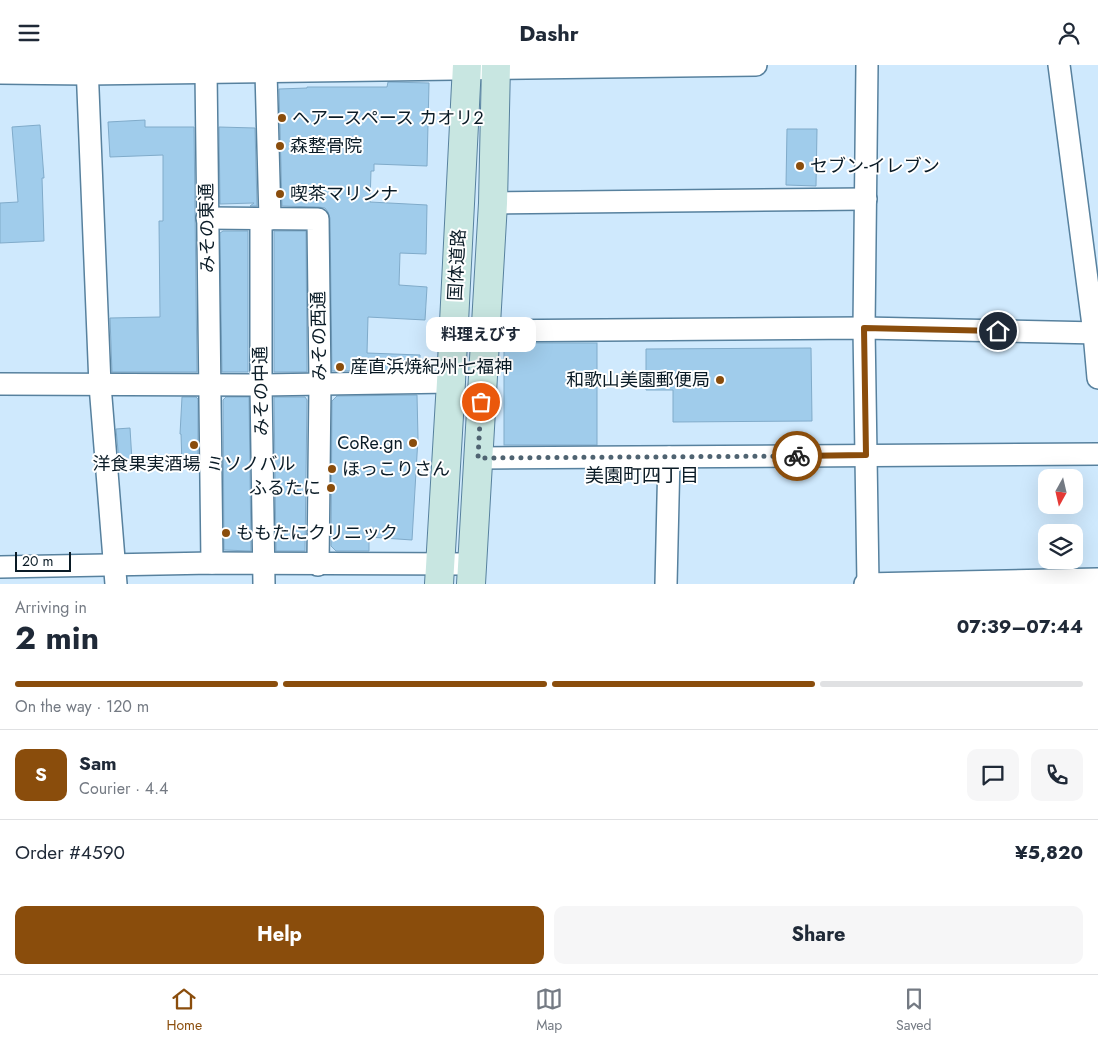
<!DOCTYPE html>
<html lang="en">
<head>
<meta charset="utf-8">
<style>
  body { margin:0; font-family:Jost,"Noto Sans JP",sans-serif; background:#f6f6f7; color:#1f2937; height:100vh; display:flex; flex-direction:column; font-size:19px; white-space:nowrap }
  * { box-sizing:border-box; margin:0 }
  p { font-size:16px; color:#747a83 }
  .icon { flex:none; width:28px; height:28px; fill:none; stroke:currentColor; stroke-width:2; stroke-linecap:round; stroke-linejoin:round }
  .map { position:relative; height:519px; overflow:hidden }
  .drawer { display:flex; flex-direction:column; background:#fff; flex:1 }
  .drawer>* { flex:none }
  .needle { width:32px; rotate:188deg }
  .tools { position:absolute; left:1038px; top:404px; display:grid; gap:10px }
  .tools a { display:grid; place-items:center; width:45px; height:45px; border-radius:10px; background:#fff; box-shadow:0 5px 20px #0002; font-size:25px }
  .scale { position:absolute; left:15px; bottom:12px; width:56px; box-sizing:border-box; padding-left:5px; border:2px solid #0a1b26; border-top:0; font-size:14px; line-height:18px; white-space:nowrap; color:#0a1b26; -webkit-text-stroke:4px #fff; paint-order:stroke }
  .pin { position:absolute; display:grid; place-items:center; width:42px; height:42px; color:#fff; margin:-21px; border:2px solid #fff; border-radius:50%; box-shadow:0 1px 5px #0007 }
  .courier { position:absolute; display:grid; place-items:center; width:50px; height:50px; margin:-25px; border:4px solid #8a4d0c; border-radius:50%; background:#fff; color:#222; box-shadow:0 1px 6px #0007 }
  .bubble { position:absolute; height:35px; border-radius:10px; background:#fff; box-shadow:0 5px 20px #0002; font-size:16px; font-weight:700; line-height:35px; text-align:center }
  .headline em { font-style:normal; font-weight:700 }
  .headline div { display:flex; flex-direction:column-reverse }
  .headline { display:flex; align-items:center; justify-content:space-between; height:85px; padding:0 15px }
  h1 { font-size:32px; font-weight:700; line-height:38px }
  .bar { display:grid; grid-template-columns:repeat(4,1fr); gap:8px 5px; align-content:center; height:60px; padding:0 15px }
  .bar i { height:6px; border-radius:4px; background:#e0e1e3 }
  .bar .current { background:#8a4d0c }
  .bar p { grid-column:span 4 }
  .line { display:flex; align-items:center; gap:12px; padding:0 15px; border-top:1px solid #e0e1e3 }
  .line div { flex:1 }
  .round { display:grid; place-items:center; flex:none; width:52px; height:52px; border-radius:10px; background:#f6f6f7 }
  .button { display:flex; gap:10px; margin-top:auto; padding:10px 15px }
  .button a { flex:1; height:58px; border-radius:10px; background:#8a4d0c; color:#fff; font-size:20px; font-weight:700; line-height:58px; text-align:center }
  .button a+a { background:#f6f6f7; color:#1f2937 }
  header { display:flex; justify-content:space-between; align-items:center; height:65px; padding:0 15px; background:#fff; font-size:22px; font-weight:700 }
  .tab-bar { display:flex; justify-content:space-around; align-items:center; height:70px; border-top:1px solid #e0e1e3; background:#fff; font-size:14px; color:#747a83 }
  .tab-bar a { display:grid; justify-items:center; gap:2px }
  .tab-bar .current { color:#8a4d0c }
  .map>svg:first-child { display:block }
  .building { fill:#a0cceb; stroke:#80abca }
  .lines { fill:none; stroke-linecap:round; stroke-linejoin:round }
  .street-casing { stroke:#57819e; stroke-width:24 }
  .secondary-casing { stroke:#57819e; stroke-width:30 }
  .street { stroke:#fff; stroke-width:21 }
  .secondary { stroke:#c8e6e1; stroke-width:28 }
  .done { stroke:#4f6371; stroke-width:5; stroke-dasharray:0 9 }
  .route { stroke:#8a4d0c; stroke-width:6 }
  .poi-dot { fill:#8a4d0c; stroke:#fff; stroke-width:2 }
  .labels { text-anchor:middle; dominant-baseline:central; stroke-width:4; stroke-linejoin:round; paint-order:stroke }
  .poi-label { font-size:18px; fill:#0a1b26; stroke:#fff; text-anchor:start }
  .street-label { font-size:18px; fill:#0a1b26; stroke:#fff }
  .neighbourhood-label { font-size:19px; fill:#0a1b26; stroke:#fff }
</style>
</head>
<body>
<header><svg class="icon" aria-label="menu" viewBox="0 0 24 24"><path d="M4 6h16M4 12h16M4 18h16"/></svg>Dashr<svg class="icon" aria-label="person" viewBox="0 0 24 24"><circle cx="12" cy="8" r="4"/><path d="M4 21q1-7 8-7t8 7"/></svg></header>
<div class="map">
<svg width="1098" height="519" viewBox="0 0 1098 519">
  <rect width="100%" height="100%" fill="#cfe9fd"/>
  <g class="building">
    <polygon points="388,17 429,18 427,101 374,99 374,106 371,106 370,137 427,140 426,189 400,188 399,220 427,222 425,255 368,252 367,288 420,290 420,305 332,306 330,153 328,147 325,143 319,142 282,141 279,24 307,23 307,22 387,22"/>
    <polygon points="145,55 145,62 194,62 197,307 112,307 110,253 160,252 159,156 163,156 163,90 110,92 108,57"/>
    <polygon points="40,60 44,113 42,113 44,176 0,178 0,138 18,137 12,62"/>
    <polygon points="219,62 255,63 257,141 250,141 254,138 220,139"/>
    <polygon points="787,64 817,64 816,121 786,120"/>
    <polygon points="223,166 248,166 248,307 222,307 220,168"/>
    <polygon points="274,166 306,166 307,307 274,307"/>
    <rect x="504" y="278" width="93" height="102"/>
    <polygon points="811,283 812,356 673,357 673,325 646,325 646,284"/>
    <polygon points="417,330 418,373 412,475 369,472 369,486 336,486 331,481 332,336 337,331"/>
    <polygon points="182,332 196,332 198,334 198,400 182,400 181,369 180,369"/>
    <polygon points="226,332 249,332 251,486 224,485 223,335"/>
    <polygon points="274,332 305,332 307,335 305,486 276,486"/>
    <polygon points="130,363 132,396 119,396 116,364"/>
  </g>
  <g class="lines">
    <defs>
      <g id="street">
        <polyline points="87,0 100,320 116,519"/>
        <polyline points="867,0 864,263 868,519"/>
        <polyline points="1059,0 1094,268 1098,313"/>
        <polyline points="206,6 212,498"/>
        <polyline points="266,7 270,154"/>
        <polyline points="0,8 87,9 756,0"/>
        <polyline points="493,138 866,134"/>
        <polyline points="207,153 318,154 320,319 318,500"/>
        <polyline points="261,154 261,320 264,519"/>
        <polyline points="485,266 864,263 1098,268"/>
        <polyline points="0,319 261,320 451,317"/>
        <polyline points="478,393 1098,389"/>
        <polyline points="0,502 212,498 472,499"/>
        <polyline points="666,519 669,392"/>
        <polyline points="865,519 1098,514"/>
      </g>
      <g id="secondary">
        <polyline points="439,519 451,317 467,0"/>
        <polyline points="471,519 493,138 496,0"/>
      </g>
    </defs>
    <use href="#street" class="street-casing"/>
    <use href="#secondary" class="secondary-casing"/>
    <use href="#street" class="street"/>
    <use href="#secondary" class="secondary"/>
  </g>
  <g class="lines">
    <polyline class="done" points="481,337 478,393 797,391"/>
    <polyline class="route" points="797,391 866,390 864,263 998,266"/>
  </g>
  <g class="poi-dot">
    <circle cx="282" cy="53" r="5"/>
    <circle cx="280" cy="81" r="5"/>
    <circle cx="800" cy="101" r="5"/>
    <circle cx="280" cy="129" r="5"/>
    <circle cx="340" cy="302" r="5"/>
    <circle cx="720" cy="315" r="5"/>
    <circle cx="413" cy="378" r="5"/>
    <circle cx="194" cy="380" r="5"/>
    <circle cx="332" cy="404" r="5"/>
    <circle cx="331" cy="423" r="5"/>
    <circle cx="226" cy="468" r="5"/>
  </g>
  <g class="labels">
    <g class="poi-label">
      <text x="292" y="53">ヘアースペース カオリ２</text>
      <text x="290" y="81">森整骨院</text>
      <text x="810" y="101">セブン-イレブン</text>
      <text x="290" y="129">喫茶マリンナ</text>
      <text x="350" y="302">産直浜焼紀州七福神</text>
      <text x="710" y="315" text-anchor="end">和歌山美園郵便局</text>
      <text x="403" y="378" text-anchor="end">CoRe.gn</text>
      <text x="194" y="399" text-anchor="middle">洋食果実酒場 ミソノバル</text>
      <text x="342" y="404">ほっこりさん</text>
      <text x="321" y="423" text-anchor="end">ふるたに</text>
      <text x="236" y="468">ももたにクリニック</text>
    </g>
    <g class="street-label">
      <text transform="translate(207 163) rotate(-91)">みその東通</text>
      <text transform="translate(457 200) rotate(-87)">国体道路</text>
      <text transform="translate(319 271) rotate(-91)">みその西通</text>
      <text transform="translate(261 326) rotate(-91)">みその中通</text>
    </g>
    <g class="neighbourhood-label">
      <text x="642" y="410">美園町四丁目</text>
    </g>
  </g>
</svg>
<div class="tools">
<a><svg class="needle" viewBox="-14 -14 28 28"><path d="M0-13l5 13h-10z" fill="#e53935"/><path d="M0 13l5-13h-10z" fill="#747a83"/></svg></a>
<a><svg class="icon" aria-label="layers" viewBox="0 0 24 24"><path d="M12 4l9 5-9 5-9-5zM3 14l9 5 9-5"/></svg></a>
</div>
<div class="scale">20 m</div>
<div class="pin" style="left:481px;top:337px;background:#ea580c"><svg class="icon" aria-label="bag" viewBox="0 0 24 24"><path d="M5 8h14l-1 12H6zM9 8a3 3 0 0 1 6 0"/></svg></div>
<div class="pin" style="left:998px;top:266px;background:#1f2937"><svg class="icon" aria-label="home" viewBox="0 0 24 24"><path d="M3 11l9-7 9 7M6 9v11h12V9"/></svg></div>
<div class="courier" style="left:797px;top:391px"><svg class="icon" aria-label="bike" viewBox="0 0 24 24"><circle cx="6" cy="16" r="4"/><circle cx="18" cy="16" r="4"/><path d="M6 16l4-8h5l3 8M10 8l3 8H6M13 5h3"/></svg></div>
<div class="bubble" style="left:426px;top:252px;width:110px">料理えびす</div>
</div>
<section class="drawer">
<div class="headline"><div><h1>2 min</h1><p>Arriving in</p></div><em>07:39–07:44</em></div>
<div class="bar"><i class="current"></i><i class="current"></i><i class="current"></i><i></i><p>On the way · 120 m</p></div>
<div class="line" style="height:90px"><b class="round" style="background:#8a4d0c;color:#fff">S</b><div><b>Sam</b><p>Courier · 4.4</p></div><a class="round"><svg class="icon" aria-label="chat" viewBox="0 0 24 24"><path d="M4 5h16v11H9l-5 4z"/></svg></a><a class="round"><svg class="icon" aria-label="phone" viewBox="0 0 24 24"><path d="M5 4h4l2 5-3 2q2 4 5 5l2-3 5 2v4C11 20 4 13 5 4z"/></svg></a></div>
<div class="line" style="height:65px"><div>Order #4590</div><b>¥5,820</b></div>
<div class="button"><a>Help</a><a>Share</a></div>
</section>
<nav class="tab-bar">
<a class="current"><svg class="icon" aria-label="home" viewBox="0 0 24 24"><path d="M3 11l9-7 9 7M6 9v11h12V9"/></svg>Home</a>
<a><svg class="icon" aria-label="map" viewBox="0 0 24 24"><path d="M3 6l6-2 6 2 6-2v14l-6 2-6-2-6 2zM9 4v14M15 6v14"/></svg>Map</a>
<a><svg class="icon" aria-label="saved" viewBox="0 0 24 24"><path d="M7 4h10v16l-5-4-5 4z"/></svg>Saved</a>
</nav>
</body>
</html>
